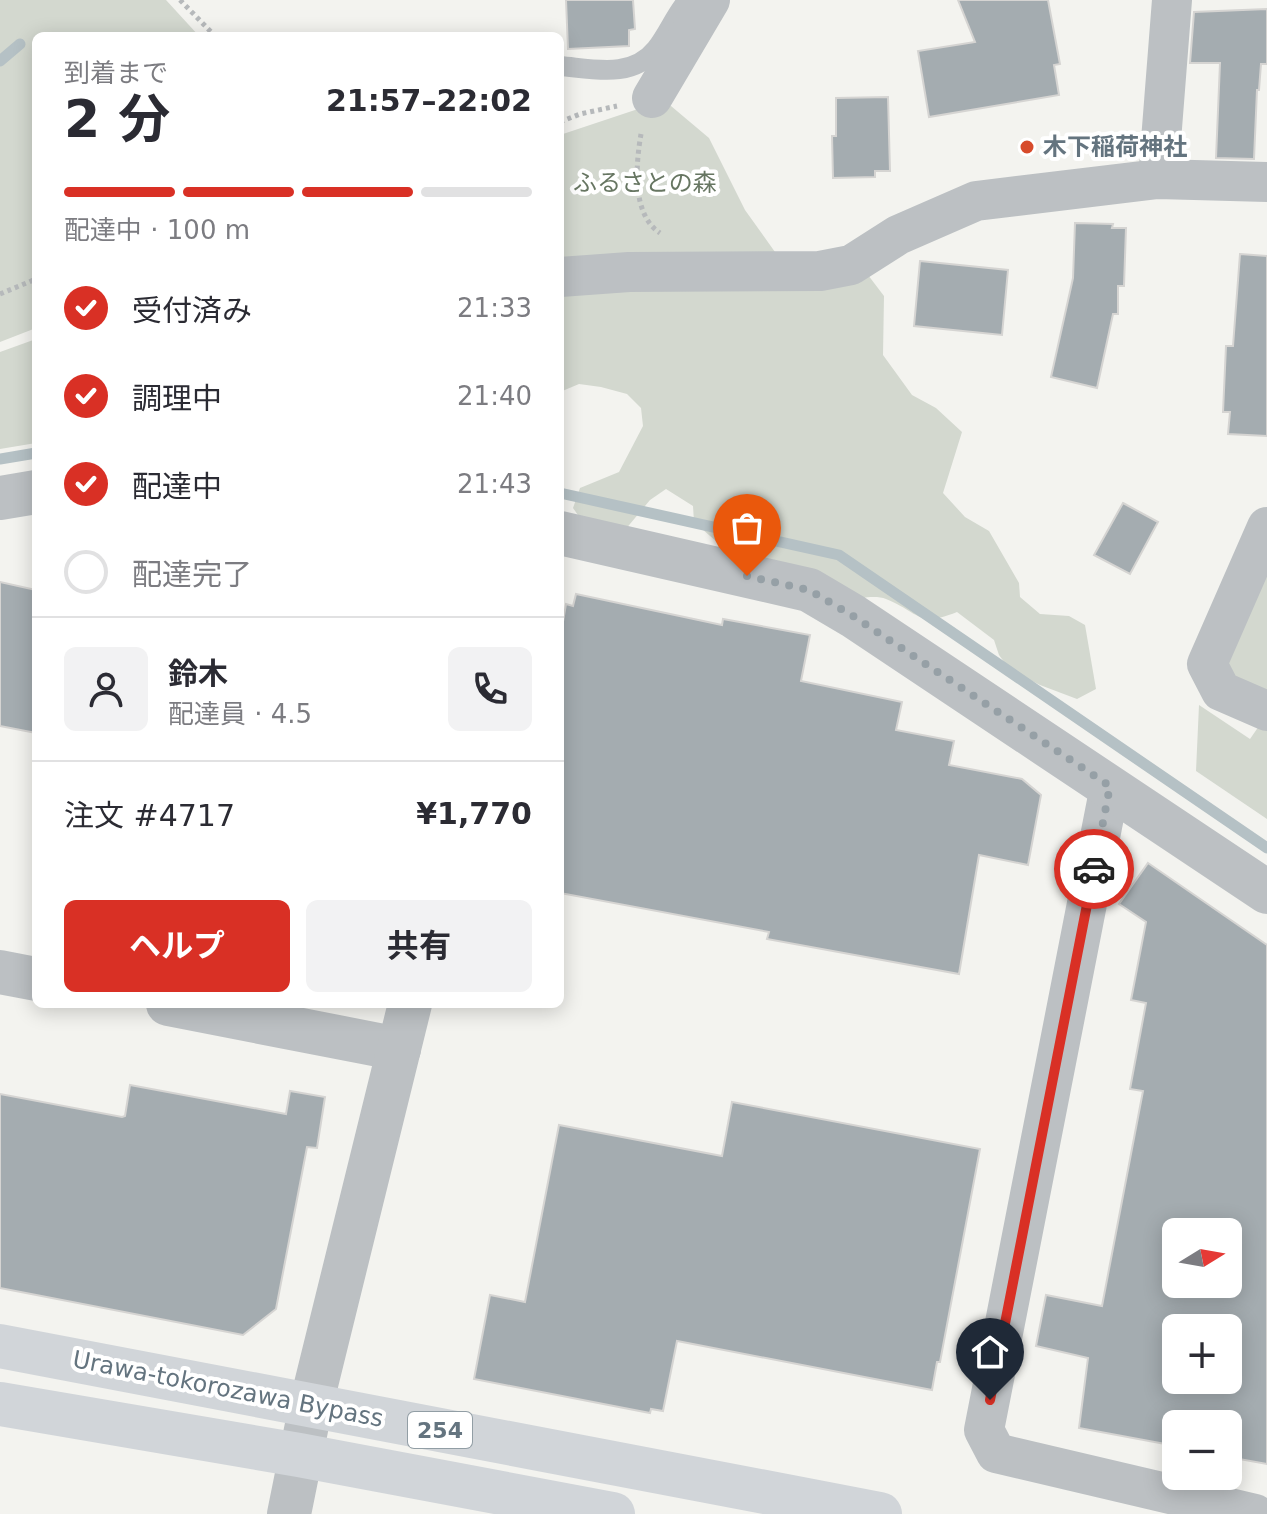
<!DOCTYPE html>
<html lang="ja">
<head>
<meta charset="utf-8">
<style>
  body { margin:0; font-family:"DejaVu Sans","Noto Sans JP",sans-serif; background:#f2f2f3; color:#2b2b33; height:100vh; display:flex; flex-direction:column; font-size:30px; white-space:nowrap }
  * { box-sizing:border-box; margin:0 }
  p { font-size:26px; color:#7c7c81 }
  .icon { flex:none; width:44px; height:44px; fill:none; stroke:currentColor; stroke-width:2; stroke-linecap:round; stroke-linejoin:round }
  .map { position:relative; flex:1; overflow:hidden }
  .details { position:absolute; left:32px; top:32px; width:532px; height:976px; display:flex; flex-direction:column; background:#fff; border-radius:12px; box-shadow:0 4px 20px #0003 }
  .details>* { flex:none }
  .needle { width:52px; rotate:79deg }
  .tools { position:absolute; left:1162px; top:1218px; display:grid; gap:16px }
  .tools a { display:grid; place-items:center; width:80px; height:80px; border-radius:12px; background:#fff; box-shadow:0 4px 20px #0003; font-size:40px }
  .pin { position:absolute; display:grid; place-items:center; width:68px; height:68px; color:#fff; margin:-82px -34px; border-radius:50% 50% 50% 0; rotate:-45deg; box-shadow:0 0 8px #0007 }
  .pin .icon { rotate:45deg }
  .courier { position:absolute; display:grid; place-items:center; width:80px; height:80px; margin:-40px; border:6px solid #d93025; border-radius:50%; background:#fff; color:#222; box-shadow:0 2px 10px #0007 }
  .summary em { font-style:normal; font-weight:700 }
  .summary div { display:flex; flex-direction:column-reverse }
  .summary { display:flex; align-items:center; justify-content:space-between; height:136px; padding:0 32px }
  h1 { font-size:52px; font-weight:700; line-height:60px }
  .bar { display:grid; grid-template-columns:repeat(4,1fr); gap:12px 8px; align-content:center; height:96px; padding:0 32px }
  .bar i { height:10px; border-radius:6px; background:#e1e1e2 }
  .bar .selected { background:#d93025 }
  .bar p { grid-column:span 4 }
  .line { display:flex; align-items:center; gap:20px; padding:0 32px; border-top:2px solid #e1e1e2 }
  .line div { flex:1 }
  .round { display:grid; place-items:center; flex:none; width:84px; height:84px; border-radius:12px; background:#f2f2f3 }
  ol { padding:0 32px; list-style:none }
  li { display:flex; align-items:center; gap:24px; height:88px }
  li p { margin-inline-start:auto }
  li .icon { padding:8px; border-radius:50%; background:#d93025; color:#fff; stroke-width:4 }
  li:last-child { color:#7c7c81 }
  li i { width:44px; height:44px; border:4px solid #e1e1e2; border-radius:50% }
  .button { display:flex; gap:16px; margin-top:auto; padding:16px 32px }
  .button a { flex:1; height:92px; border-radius:12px; background:#d93025; color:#fff; font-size:32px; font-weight:700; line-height:92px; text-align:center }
  .button a+a { background:#f2f2f3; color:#2b2b33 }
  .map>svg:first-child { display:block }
  .green { fill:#d3d8cf }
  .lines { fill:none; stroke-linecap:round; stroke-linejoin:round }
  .stream { stroke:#b5c1c5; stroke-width:11 }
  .building { fill:#a4acb0; stroke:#d5d4d2; stroke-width:2; fill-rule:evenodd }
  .path { stroke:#b6b9bb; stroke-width:5; stroke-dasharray:4 4; stroke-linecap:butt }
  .service { stroke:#bcc0c3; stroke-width:20 }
  .minor { stroke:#bcc0c3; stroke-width:40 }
  .tertiary { stroke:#bcc0c3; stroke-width:44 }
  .trunk { stroke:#d1d5d9; stroke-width:44 }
  .done { stroke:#96a0a6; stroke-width:8; stroke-dasharray:0 14.4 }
  .route { stroke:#d93025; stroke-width:10 }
  .poi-dot { fill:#d74b2b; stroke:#fff; stroke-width:3 }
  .labels { text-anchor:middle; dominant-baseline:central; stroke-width:8; stroke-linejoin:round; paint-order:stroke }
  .shield { fill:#fff; stroke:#929ea5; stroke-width:2 }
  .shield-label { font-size:22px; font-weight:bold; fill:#64747f }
  .poi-label { font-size:24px; font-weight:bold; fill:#64747f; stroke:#fff; text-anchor:start }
  .park-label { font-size:24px; fill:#677662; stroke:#fff }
  .street-label { font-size:24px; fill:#64747f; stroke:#fff }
</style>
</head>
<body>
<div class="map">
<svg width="1267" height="1514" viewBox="0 0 1267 1514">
  <rect width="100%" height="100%" fill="#f3f3ef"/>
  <g class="green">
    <polygon points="0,0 166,0 199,36 36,36 36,328 0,342"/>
    <polygon points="671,106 709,138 745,210 775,252 560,259 560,135 638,109"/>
    <path d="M868,275l16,21 -1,59 29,40 24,13 26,24 -19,61 22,24 24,14 30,52 1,14 20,17 29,2 16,9 11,64 -19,10 -37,-14 -30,-15 -11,-15 -5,-15 -37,-28c-40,16 -38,0 -71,-13 -7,-3 -17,-2 -25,-1l-136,-49 -31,-27 -1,-16 -27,-17 -16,11 -25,30 -45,-12 -7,-10 7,-20 39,-16 24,-46 -2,-18 -14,-14 -26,-7 -22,-3 -19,8v-102z"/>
    <polygon points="36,339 36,443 0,449 0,352"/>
    <polygon points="1267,552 1267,698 1221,667"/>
    <polygon points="1199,705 1250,739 1259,726 1267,729 1267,819 1196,771"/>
  </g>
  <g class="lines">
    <g class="stream">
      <polyline points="0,61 20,44"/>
      <polyline points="0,459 36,453"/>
      <polyline points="560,493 839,555 1267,848"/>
    </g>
  </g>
  <g class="building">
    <polygon points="566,0 633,0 635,29 629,30 629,46 568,49"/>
    <polygon points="958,0 1048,0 1060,64 1054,65 1059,95 929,117 918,51 975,42"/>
    <polygon points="1267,9 1267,64 1261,64 1259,90 1257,90 1254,159 1216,158 1220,63 1190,63 1194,12"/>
    <polygon points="888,97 890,171 875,171 875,177 833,178 832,136 836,136 836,98"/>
    <polygon points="1075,223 1113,224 1112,228 1126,228 1124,286 1118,286 1118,314 1113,314 1097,388 1051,377 1073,278"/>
    <polygon points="1240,254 1267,256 1267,436 1228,434 1230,412 1223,412 1226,346 1233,346"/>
    <polygon points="920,261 1008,270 1002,335 914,326"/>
    <polygon points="1123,503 1158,522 1130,574 1094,555"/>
    <polygon points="0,582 36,590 36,733 0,726"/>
    <polygon points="576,594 722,625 723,619 810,635 801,681 902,702 896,730 954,741 949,765 1022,779 1041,795 1028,865 979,855 959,974 767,939 769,932 560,893 560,639 566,604 573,606"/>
    <path d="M1148,863l119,82v519l-39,-7v-33h-52v22l-97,-18 9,-70 -52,-12 10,-51 56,11 41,-215 -13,-2 16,-86 -15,-3 15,-78 -27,-18zM1176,1232h52v52h-52zM1176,1328h52v52h-52z"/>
    <polygon points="130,1085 286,1114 290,1091 325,1097 317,1148 307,1147 276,1309 243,1335 0,1288 0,1094 122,1117 125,1116"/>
    <polygon points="732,1102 980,1149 940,1362 937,1362 932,1390 677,1341 663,1411 651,1409 650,1413 474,1379 490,1295 525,1302 559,1125 722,1156"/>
  </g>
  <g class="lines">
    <g class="path">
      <polyline points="180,0 215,36"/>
      <polyline points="560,122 580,114 617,106"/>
      <path d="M641,134c-5,29 -10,80 19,99"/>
      <polyline points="0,294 36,279"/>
    </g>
    <path class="service" d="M560,66c34,3 72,13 96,-17 12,-15 19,-34 32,-49"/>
    <g class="minor">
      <polyline points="652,98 710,0"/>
      <polyline points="1158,179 1172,0"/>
      <polyline points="560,277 629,272 820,271 851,265 898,235 976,201 1158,179 1267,182"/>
      <polyline points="1267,527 1207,664 1221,691 1267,711"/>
      <polyline points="1110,786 984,1430 996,1453 1255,1514"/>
    </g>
    <g class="tertiary">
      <polyline points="0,498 36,492"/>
      <polyline points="560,533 809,590 853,616 1267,892"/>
      <polyline points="0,972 36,979"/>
      <polyline points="168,1004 399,1049"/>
      <polyline points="289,1514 311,1405 410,1004"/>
    </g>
    <g class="trunk">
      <polyline points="0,1346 880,1514"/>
      <polyline points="0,1404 299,1455 613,1514"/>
    </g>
  </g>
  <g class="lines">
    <polyline class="done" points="747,576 809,590 853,616 1110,786 1094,869"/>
    <polyline class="route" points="990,1400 1094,869"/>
  </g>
  <circle class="poi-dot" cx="1027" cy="147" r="8"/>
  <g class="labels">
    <rect class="shield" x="408" y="1412" width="64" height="36" rx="6"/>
    <g class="shield-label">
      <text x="440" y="1430">254</text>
    </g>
    <g class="poi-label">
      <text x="1043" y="147">木下稲荷神社</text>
    </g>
    <g class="park-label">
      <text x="645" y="183">ふるさとの森</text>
    </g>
    <g class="street-label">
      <text transform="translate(228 1389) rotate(11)">Urawa-tokorozawa Bypass</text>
    </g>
  </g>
</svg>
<div class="tools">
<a><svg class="needle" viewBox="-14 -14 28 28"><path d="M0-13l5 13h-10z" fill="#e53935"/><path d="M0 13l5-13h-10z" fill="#7c7c81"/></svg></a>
<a>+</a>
<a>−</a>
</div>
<div class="pin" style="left:747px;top:576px;background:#ea580c"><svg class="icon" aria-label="bag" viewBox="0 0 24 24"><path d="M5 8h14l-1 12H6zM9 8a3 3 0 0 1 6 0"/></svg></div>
<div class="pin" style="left:990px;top:1400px;background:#1f2937"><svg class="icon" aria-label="home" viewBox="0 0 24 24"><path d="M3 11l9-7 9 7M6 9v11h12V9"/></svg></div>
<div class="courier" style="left:1094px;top:869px"><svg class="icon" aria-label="car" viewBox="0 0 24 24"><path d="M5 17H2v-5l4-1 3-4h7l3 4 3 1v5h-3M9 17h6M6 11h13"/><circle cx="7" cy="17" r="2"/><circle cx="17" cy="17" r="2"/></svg></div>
<section class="details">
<div class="summary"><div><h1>2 分</h1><p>到着まで</p></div><em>21:57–22:02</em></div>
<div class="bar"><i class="selected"></i><i class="selected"></i><i class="selected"></i><i></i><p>配達中 · 100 m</p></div>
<ol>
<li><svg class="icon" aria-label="check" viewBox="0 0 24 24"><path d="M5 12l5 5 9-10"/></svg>受付済み<p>21:33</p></li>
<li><svg class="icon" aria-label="check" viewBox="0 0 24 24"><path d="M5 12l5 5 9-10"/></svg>調理中<p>21:40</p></li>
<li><svg class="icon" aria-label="check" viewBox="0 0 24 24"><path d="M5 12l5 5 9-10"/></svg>配達中<p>21:43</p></li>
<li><i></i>配達完了</li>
</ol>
<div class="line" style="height:144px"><a class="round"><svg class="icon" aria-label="person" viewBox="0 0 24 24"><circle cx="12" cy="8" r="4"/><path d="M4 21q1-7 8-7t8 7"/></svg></a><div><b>鈴木</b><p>配達員 · 4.5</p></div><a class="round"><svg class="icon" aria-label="phone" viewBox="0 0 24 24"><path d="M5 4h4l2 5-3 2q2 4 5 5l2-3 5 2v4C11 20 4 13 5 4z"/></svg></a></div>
<div class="line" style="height:104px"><div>注文 #4717</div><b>¥1,770</b></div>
<div class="button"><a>ヘルプ</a><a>共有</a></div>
</section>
</div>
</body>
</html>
